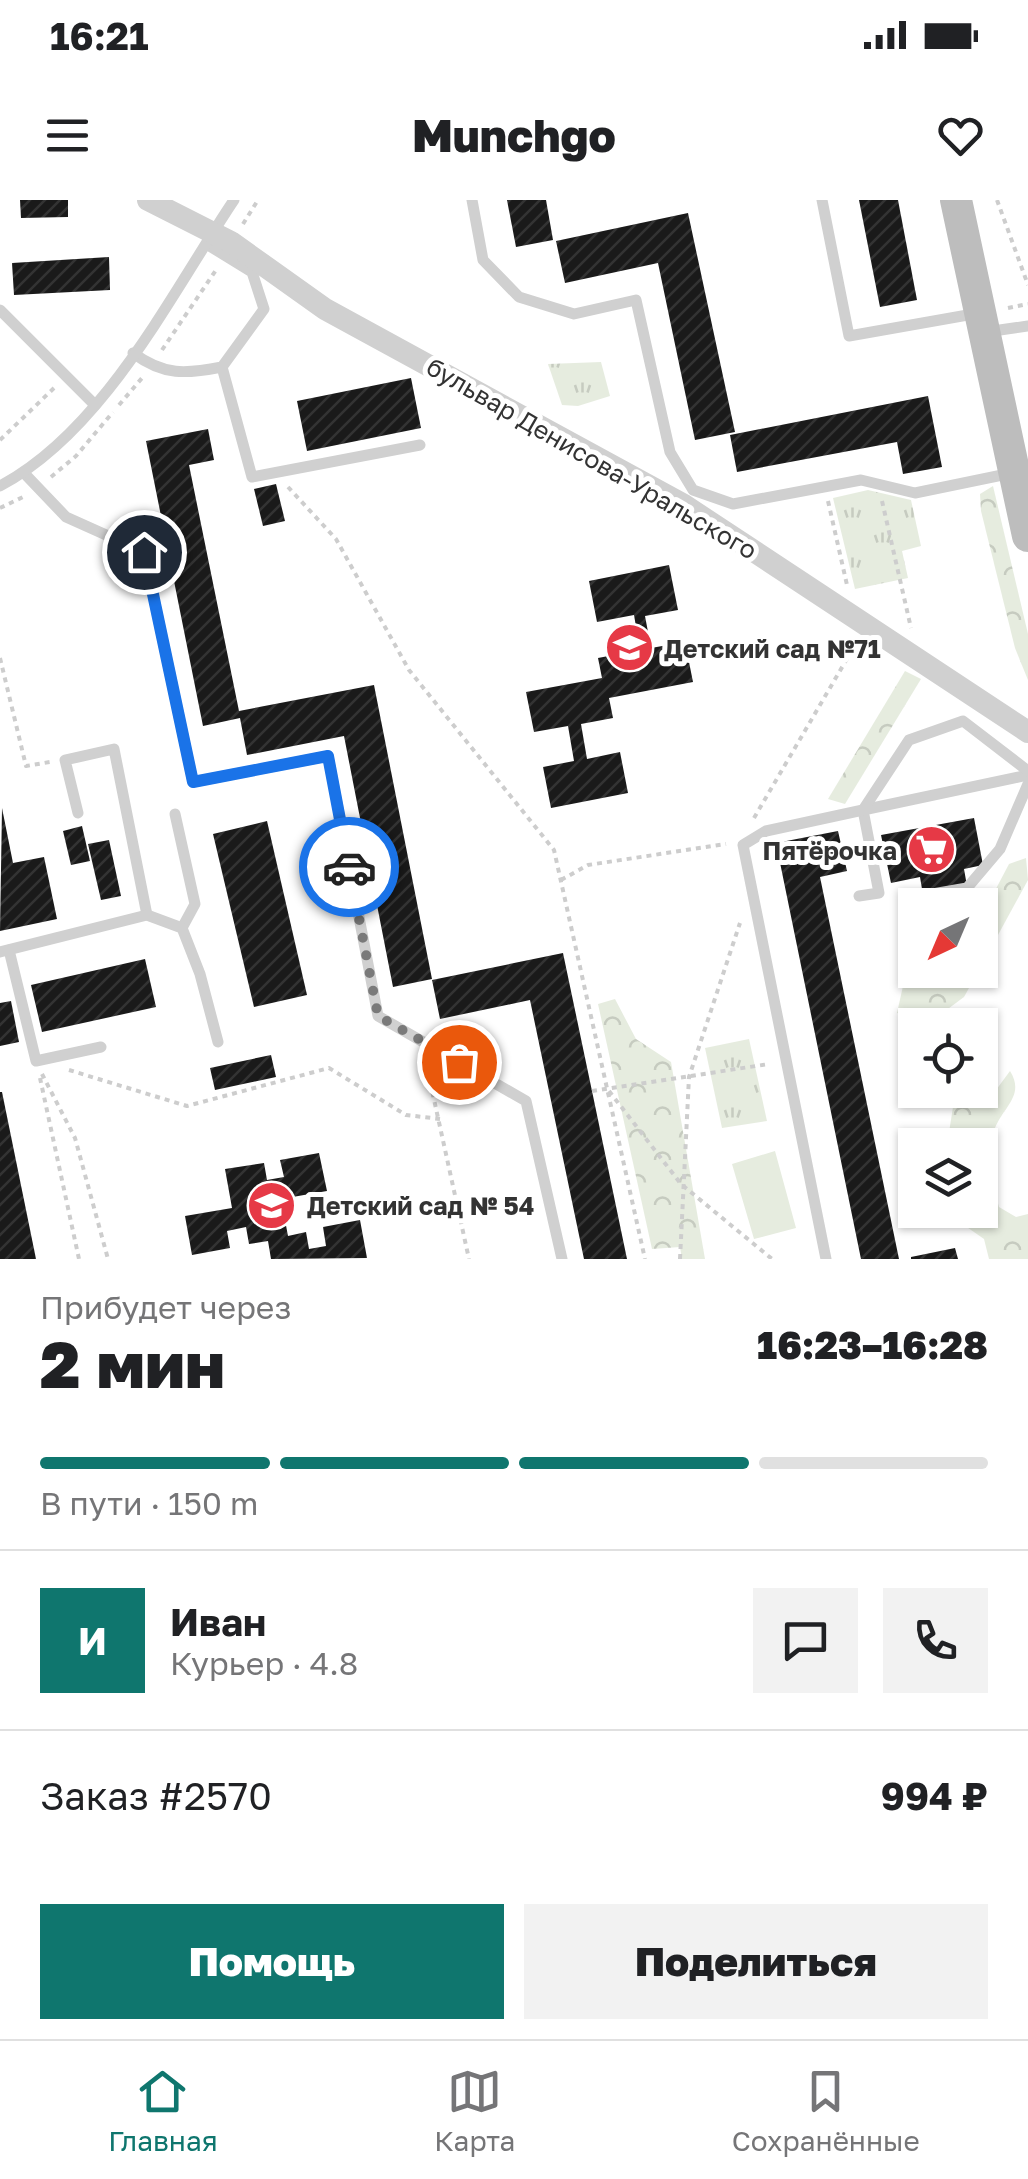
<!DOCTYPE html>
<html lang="ru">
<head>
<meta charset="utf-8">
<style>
  body { margin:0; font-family:"Golos Text",sans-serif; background:#f2f2f2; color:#202124; height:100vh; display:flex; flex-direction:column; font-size:38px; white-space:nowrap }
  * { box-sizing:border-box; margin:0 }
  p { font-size:32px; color:#757577 }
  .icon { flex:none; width:55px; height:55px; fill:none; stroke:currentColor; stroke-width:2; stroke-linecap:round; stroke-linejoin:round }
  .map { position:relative; height:1059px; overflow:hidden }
  .panel { display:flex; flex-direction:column; background:#fff; flex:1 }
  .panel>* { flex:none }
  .needle { width:65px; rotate:224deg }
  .tools { position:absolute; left:898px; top:688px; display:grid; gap:20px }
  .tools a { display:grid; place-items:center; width:100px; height:100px; border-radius:0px; background:#fff; box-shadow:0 2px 8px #0004; font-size:50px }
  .pin { position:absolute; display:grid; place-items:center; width:85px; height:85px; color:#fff; margin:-42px; border:5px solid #fff; border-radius:50%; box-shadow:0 2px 10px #0007 }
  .courier { position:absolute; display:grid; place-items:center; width:100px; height:100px; margin:-50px; border:8px solid #1a73e8; border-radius:50%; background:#fff; color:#222; box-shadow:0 2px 12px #0007 }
  .summary em { font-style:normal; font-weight:800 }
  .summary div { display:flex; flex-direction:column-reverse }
  .summary { display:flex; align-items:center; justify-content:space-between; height:170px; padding:0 40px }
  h1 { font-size:65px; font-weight:800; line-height:75px }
  .bar { display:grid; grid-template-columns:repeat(4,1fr); gap:15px 10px; align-content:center; height:120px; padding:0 40px }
  .bar i { height:12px; border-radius:8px; background:#e0e0e0 }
  .bar .active { background:#0f766e }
  .bar p { grid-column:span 4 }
  .line { display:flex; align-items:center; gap:25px; padding:0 40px; border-top:2px solid #e0e0e0 }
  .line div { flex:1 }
  .round { display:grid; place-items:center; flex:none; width:105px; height:105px; border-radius:0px; background:#f2f2f2 }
  .cta { display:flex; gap:20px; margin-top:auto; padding:20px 40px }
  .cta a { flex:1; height:115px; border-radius:0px; background:#0f766e; color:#fff; font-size:40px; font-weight:800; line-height:115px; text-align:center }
  .cta a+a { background:#f2f2f2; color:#202124 }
  .status { display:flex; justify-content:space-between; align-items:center; height:70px; padding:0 50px; background:#fff; direction:ltr }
  .status svg { height:28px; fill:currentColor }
  header { display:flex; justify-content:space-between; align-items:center; height:130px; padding:0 40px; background:#fff; font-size:45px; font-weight:800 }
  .menu { display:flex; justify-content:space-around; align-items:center; height:140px; border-top:2px solid #e0e0e0; background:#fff; font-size:28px; color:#757577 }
  .menu a { display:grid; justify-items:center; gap:5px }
  .menu .active { color:#0f766e }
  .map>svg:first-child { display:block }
  .grass { fill:#e6ecdf }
  .forest { fill:url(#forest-crowns) }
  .park { fill:url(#park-tufts) }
  .building { fill:url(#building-hatch) }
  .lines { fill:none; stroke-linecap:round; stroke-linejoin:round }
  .path { stroke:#cdcdcd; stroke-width:4; stroke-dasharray:5 5; stroke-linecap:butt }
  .lane { stroke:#d0d0d0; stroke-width:11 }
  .street { stroke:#d0d0d0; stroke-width:22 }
  .secondary { stroke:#bdbdbd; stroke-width:32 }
  .done { stroke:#7a7a7a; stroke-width:10; stroke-dasharray:0 18 }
  .route { stroke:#1a73e8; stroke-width:12 }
  .labels { text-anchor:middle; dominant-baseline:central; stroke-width:10; stroke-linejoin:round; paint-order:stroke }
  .street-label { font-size:25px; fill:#333; stroke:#fff }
  .poi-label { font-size:25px; font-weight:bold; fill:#333; stroke:#fff; text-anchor:start }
</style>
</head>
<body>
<div class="status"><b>16:21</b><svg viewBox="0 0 49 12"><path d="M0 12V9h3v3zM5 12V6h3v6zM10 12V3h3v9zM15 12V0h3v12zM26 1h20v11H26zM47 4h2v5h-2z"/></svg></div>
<header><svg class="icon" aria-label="menu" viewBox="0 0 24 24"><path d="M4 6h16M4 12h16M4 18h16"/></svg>Munchgo<svg class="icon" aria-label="heart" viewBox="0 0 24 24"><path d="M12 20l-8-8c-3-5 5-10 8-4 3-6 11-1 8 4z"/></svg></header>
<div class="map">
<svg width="1028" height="1059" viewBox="0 0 1028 1059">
  <defs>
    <pattern id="forest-crowns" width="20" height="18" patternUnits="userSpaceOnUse" patternTransform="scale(2.5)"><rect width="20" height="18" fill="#e6ecdf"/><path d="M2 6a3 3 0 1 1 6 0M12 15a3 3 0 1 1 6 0" fill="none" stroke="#c6cbc0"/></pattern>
    <pattern id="park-tufts" width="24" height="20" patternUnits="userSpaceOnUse" patternTransform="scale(2.5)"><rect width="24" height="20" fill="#e6ecdf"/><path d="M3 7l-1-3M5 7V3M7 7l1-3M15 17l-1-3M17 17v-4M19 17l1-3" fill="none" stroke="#c6cbc0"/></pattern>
    <pattern id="building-hatch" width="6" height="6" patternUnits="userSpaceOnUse" patternTransform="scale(2.5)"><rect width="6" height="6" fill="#1a1a1a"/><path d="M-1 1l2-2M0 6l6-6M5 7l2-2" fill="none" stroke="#333"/></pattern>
  </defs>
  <rect width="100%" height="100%" fill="#fff"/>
  <polygon class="grass" points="775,951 796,1028 754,1039 732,964"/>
  <g class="forest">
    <polygon points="993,286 1028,434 1028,480 1015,448 981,311 980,294"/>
    <polygon points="905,471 921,479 845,604 828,599"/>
    <polygon points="1026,658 1028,680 980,768 980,719 1009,664"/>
    <polygon points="939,770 979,770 964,797 929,823 897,813 905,777"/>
    <polygon points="615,799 636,839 671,862 705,1059 682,1059 680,1047 652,1049 598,804"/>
    <path d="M980,857l16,33 14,-19c15,24 -6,35 -15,57 -9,25 -3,54 4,79l17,10 12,-3v45h-39l-5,-20 -23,-16 -7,-13h26v-65h-33l6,-38 -24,-2 -4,-15h55z"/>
  </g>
  <g class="park">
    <polygon points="601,162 610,196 578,206 562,205 548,164"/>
    <polygon points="868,290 911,300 921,346 902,351 908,378 855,389 833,298"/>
    <polygon points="749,839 767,921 722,928 705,848"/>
  </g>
  <g class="building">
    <polygon points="20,0 68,0 68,17 21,18"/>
    <polygon points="507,0 546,0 553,40 516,47"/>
    <polygon points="859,0 898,0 917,100 880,107"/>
    <polygon points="688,13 735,232 695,240 658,63 565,83 556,41"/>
    <polygon points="109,57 110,90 14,95 12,63"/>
    <polygon points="411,178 421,228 307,251 297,201"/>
    <polygon points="928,196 942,267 903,274 897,242 737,272 730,235"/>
    <polygon points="208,229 214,260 189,265 239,511 374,485 432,779 393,787 344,536 247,555 240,518 203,526 146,241"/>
    <polygon points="276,284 285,321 263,326 254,289"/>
    <polygon points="669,365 678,410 645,416 651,448 685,442 693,482 609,498 613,518 581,524 587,559 620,552 628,593 551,608 543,567 574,561 568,526 534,532 526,492 602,478 598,458 640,450 634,415 597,422 589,381"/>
    <polygon points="2,608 13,663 44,657 57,719 0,731"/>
    <polygon points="974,618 983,665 964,669 967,686 923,695 920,677 891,683 881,635"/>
    <polygon points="267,621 307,795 254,807 213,634"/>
    <polygon points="82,626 90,661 71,665 63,631"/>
    <polygon points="838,631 847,671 820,677 899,1059 861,1059 776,643"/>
    <polygon points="109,640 121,696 101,700 88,644"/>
    <polygon points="563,753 592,891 627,1059 584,1059 530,800 440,819 432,780"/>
    <polygon points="145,759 156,807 42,832 31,785"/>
    <polygon points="11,801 19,842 0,846 0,803"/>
    <polygon points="271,855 276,877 215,890 210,868"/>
    <polygon points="0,892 2,892 36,1059 0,1059"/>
    <polygon points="319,953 327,991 281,999 288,1036 306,1032 309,1049 326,1046 323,1027 360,1020 367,1058 271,1059 268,1041 249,1044 246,1027 227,1031 230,1048 192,1055 185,1016 232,1008 225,969 264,963 267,980 284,977 280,960"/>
    <polygon points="955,1048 958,1059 911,1059 911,1057"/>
  </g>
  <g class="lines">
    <g class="path">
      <polyline points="997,0 1028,85"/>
      <polyline points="243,24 258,0"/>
      <polyline points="1008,108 1028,104"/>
      <polyline points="162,150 216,70"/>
      <polyline points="119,205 142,178"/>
      <polyline points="0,240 54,188"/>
      <polyline points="51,277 76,256 113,212"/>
      <polyline points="288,287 336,339 409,470 554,650 645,1059"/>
      <polyline points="828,301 847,385"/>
      <polyline points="882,301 911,428"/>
      <polyline points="0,308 23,297"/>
      <polyline points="0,458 26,566 50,562"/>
      <polyline points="754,618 855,445"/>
      <polyline points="561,680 588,665 726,644"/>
      <polyline points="426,863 469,1059"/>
      <polyline points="69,870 187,906 329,868 406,915 440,919"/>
      <polyline points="42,874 75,938 108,1059"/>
      <polyline points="40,878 79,1059"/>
      <polyline points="592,891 769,864"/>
      <polyline points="609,891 681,984 772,1059"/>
      <polyline points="680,1059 689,877 740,723"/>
    </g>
    <g class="lane">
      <polyline points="472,0 483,60 519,97 574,114 636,100 670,252 693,290 733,304 861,280 915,293 1012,273"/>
      <polyline points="822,0 849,136 979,113"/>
      <polyline points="0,110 95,205"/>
      <polyline points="986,132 1028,126"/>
      <path d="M133,153c31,23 53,21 89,14l42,-58 -12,-37 -44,-27"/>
      <polyline points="222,167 252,277 420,245"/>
      <polyline points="24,273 66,317 144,352 193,582 328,556 378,816 526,901 562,1059"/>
      <path d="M0,286c104,-55 171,-192 234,-286"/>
      <polyline points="78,613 65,560 114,549 147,715"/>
      <polyline points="175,614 195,704 182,728"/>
      <polyline points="859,696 879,693 863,610 1028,575"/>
      <polyline points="921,696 967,688 1000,649 1028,584"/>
      <polyline points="9,750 36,861 101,847"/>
      <polyline points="0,752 147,715 182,728 200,774 218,842"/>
      <polyline points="826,1059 743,645 766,631 863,610 909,540 963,521 1028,571"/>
    </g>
    <polyline class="street" points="148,0 231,42 325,109 684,305 1028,532"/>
    <polyline class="secondary" points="956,0 1028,336"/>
  </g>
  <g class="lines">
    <polyline class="done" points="349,667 378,816 459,862"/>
    <polyline class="route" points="144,352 193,582 328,556 349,667"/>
  </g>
  <defs>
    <symbol id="school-disc" viewBox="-11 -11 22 22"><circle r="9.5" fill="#e63946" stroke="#fff"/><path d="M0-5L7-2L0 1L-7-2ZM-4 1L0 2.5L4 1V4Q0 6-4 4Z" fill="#fff"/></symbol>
    <symbol id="supermarket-disc" viewBox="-11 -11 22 22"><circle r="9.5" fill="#e63946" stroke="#fff"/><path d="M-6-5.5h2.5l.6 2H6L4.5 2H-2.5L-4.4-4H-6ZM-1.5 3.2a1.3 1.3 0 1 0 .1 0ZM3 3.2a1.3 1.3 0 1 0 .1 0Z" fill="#fff"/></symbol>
  </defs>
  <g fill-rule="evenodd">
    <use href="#school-disc" x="602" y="420" width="55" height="55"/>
    <use href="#supermarket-disc" x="904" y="622" width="55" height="55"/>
    <use href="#school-disc" x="244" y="978" width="55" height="55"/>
  </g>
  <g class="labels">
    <g class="street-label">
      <text transform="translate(592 258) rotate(30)">бульвар Денисова-Уральского</text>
    </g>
    <g class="poi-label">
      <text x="664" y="448">Детский сад №71</text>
      <text x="897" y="650" text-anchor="end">Пятёрочка</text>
      <text x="307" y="1005">Детский сад № 54</text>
    </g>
  </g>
</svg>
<div class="tools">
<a><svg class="needle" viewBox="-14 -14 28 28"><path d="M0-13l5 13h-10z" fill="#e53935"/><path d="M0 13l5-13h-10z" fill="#757577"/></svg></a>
<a><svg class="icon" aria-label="locate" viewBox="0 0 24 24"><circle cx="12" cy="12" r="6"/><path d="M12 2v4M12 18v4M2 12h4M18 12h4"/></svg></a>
<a><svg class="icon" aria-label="layers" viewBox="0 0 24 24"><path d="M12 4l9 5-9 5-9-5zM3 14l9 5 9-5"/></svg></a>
</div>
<div class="pin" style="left:459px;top:862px;background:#ea580c"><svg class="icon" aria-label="bag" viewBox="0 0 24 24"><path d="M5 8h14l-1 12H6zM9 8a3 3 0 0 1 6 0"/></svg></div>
<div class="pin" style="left:144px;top:352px;background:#1f2937"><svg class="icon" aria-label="home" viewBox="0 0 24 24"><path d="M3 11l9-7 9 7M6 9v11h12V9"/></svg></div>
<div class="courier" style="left:349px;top:667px"><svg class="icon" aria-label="car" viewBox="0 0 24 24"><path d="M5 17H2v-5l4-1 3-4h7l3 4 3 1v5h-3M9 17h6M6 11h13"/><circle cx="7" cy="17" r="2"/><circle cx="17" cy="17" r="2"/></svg></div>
</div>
<section class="panel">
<div class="summary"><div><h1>2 мин</h1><p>Прибудет через</p></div><em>16:23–16:28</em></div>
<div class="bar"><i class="active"></i><i class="active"></i><i class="active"></i><i></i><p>В пути · 150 m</p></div>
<div class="line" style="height:180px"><b class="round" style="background:#0f766e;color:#fff">И</b><div><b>Иван</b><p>Курьер · 4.8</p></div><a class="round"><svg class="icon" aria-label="chat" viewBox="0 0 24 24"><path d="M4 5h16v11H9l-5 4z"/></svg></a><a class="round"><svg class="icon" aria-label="phone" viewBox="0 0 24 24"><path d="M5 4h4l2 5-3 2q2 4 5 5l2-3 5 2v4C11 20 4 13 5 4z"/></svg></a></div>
<div class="line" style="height:130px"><div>Заказ #2570</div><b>994 ₽</b></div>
<div class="cta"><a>Помощь</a><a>Поделиться</a></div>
</section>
<nav class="menu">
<a class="active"><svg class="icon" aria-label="home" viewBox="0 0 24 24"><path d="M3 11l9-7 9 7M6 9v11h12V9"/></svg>Главная</a>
<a><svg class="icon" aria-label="map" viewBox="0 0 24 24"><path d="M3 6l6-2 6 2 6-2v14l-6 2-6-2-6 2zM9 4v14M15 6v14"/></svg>Карта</a>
<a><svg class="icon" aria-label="saved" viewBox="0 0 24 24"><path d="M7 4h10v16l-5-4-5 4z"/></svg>Сохранённые</a>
</nav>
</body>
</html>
